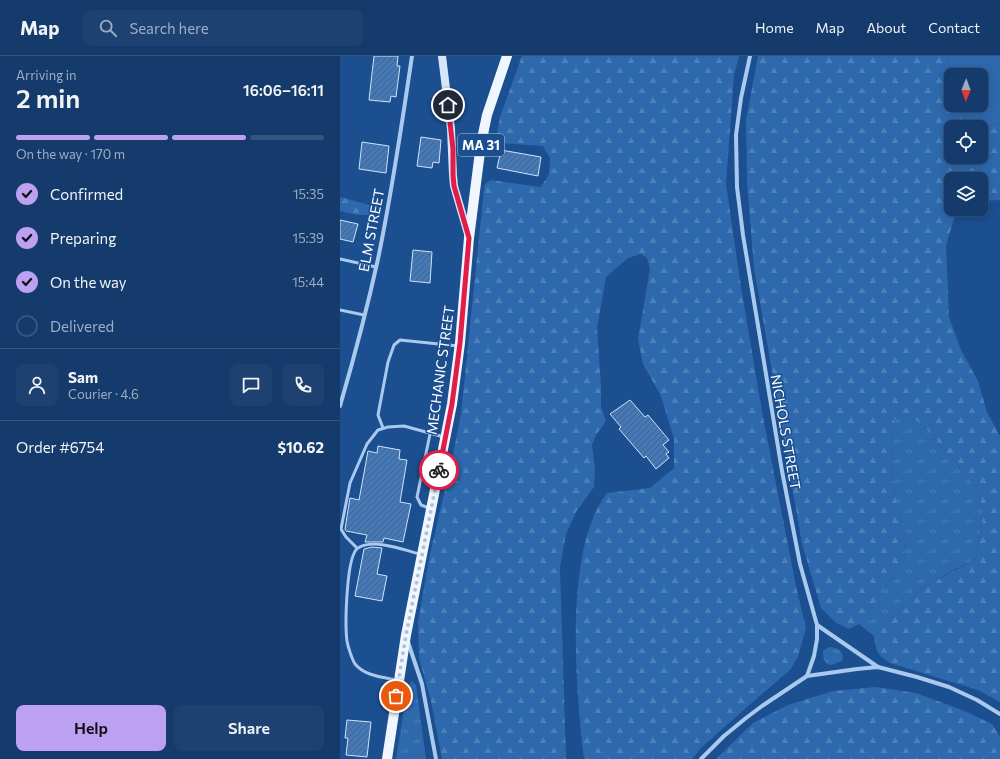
<!DOCTYPE html>
<html lang="en">
<head>
<meta charset="utf-8">
<style>
  body { margin:0; font-family:Commissioner,sans-serif; background:#1d4271; color:#f1f3f6; height:100vh; display:flex; flex-direction:column; font-size:15px; white-space:nowrap }
  * { box-sizing:border-box; margin:0 }
  p { font-size:13px; color:#9dadc1 }
  .icon { flex:none; width:22px; height:22px; fill:none; stroke:currentColor; stroke-width:2; stroke-linecap:round; stroke-linejoin:round }
  .map { position:relative; flex:1; overflow:hidden }
  .details { display:flex; flex-direction:column; background:#143b6b; width:340px }
  .details>* { flex:none }
  .needle { width:26px; rotate:181deg }
  .fabs { position:absolute; left:604px; top:12px; display:grid; gap:8px }
  .fabs a { display:grid; place-items:center; width:44px; height:44px; border-radius:8px; background:#143b6b; box-shadow:0 2px 10px #0003,0 0 0 1px #33557e; font-size:20px }
  .pin { position:absolute; display:grid; place-items:center; width:34px; height:34px; color:#fff; margin:-17px; border:2px solid #fff; border-radius:50%; box-shadow:0 1px 4px #0007 }
  .courier { position:absolute; display:grid; place-items:center; width:40px; height:40px; margin:-20px; border:3px solid #e11d48; border-radius:50%; background:#fff; color:#222; box-shadow:0 1px 5px #0007 }
  .head em { font-style:normal; font-weight:600 }
  .head div { display:flex; flex-direction:column-reverse }
  .head { display:flex; align-items:center; justify-content:space-between; height:68px; padding:0 16px }
  h1 { font-size:26px; font-weight:600; line-height:30px }
  .bar { display:grid; grid-template-columns:repeat(4,1fr); gap:6px 4px; align-content:center; height:48px; padding:0 16px }
  .bar i { height:5px; border-radius:3px; background:#33557e }
  .bar .selected { background:#bca0f2 }
  .bar p { grid-column:span 4 }
  .line { display:flex; align-items:center; gap:10px; padding:0 16px; border-top:1px solid #33557e }
  .line div { flex:1 }
  .round { display:grid; place-items:center; flex:none; width:42px; height:42px; border-radius:8px; background:#1d4271 }
  ol { padding:0 16px; list-style:none }
  li { display:flex; align-items:center; gap:12px; height:44px }
  li p { margin-inline-start:auto }
  li .icon { padding:4px; border-radius:50%; background:#bca0f2; color:#111; stroke-width:4 }
  li:last-child { color:#9dadc1 }
  li i { width:22px; height:22px; border:2px solid #33557e; border-radius:50% }
  .action { display:flex; gap:8px; margin-top:auto; padding:8px 16px }
  .action a { flex:1; height:46px; border-radius:8px; background:#bca0f2; color:#111; font-size:16px; font-weight:600; line-height:46px; text-align:center }
  .action a+a { background:#1d4271; color:#f1f3f6 }
  header { display:flex; align-items:center; gap:24px; box-sizing:border-box; height:56px; padding:0 20px; background:#143b6b; border-bottom:1px solid #33557e }
  header strong { font-size:19px }
  nav { display:flex; gap:22px; margin-inline-start:auto; font-size:14px }
  .search { width:280px; height:36px; background:#1d4271; display:flex; align-items:center; gap:10px; box-sizing:border-box; padding:0 14px; border-radius:8px; color:#9dadc1; font-size:15px }
  main { display:flex; flex:1; min-height:0 }
  .map>svg:first-child { display:block }
  .grass { fill:url(#grass-tufts) }
  .forest { fill:url(#forest-firs) }
  .garden { fill:#2e69ad }
  .building { fill:url(#building-hatch); stroke:#cfe3fa }
  .lines { fill:none; stroke-linecap:round; stroke-linejoin:round }
  .lane { stroke:#a9c9ee; stroke-width:3 }
  .street { stroke:#a9c9ee; stroke-width:4 }
  .secondary { stroke:#d6e6fa; stroke-width:8 }
  .primary { stroke:#f0f6ff; stroke-width:10 }
  .done { stroke:#afc1d8; stroke-width:4; stroke-dasharray:0 7.2 }
  .route { stroke:#e11d48; stroke-width:5 }
  .labels { text-anchor:middle; dominant-baseline:central; stroke-width:3; stroke-linejoin:round; paint-order:stroke }
  .shield { fill:#1b4f8f; stroke:#bbcadd; stroke-width:1 }
  .shield-label { font-size:13px; font-weight:bold; fill:#fff }
  .street-label { font-size:14px; fill:#fff; stroke:#1b4f8f }
</style>
</head>
<body>
<header>
<strong>Map</strong>
<div class="search"><svg class="icon" aria-label="search" viewBox="0 0 24 24"><circle cx="10" cy="10" r="6"/><path d="M15 15l6 6"/></svg>Search here</div>
<nav><a>Home</a><a>Map</a><a>About</a><a>Contact</a></nav>
</header>
<main>
<section class="details">
<div class="head"><div><h1>2 min</h1><p>Arriving in</p></div><em>16:06–16:11</em></div>
<div class="bar"><i class="selected"></i><i class="selected"></i><i class="selected"></i><i></i><p>On the way · 170 m</p></div>
<ol>
<li><svg class="icon" aria-label="check" viewBox="0 0 24 24"><path d="M5 12l5 5 9-10"/></svg>Confirmed<p>15:35</p></li>
<li><svg class="icon" aria-label="check" viewBox="0 0 24 24"><path d="M5 12l5 5 9-10"/></svg>Preparing<p>15:39</p></li>
<li><svg class="icon" aria-label="check" viewBox="0 0 24 24"><path d="M5 12l5 5 9-10"/></svg>On the way<p>15:44</p></li>
<li><i></i>Delivered</li>
</ol>
<div class="line" style="height:72px"><a class="round"><svg class="icon" aria-label="person" viewBox="0 0 24 24"><circle cx="12" cy="8" r="4"/><path d="M4 21q1-7 8-7t8 7"/></svg></a><div><b>Sam</b><p>Courier · 4.6</p></div><a class="round"><svg class="icon" aria-label="chat" viewBox="0 0 24 24"><path d="M4 5h16v11H9l-5 4z"/></svg></a><a class="round"><svg class="icon" aria-label="phone" viewBox="0 0 24 24"><path d="M5 4h4l2 5-3 2q2 4 5 5l2-3 5 2v4C11 20 4 13 5 4z"/></svg></a></div>
<div class="line" style="height:52px"><div>Order #6754</div><b>$10.62</b></div>
<div class="action"><a>Help</a><a>Share</a></div>
</section>
<div class="map">
<svg width="660" height="703" viewBox="0 0 660 703">
  <defs>
    <pattern id="grass-tufts" width="24" height="20" patternUnits="userSpaceOnUse"><rect width="24" height="20" fill="#2e69ad"/><path d="M3 7l-1-3M5 7V3M7 7l1-3M15 17l-1-3M17 17v-4M19 17l1-3" fill="none" stroke="#4d80b9"/></pattern>
    <pattern id="forest-firs" width="22" height="20" patternUnits="userSpaceOnUse"><rect width="22" height="20" fill="#2e69ad"/><path d="M5 1l3.5 6h-7zM16 11l3.5 6h-7z" fill="#4d80b9"/></pattern>
    <pattern id="building-hatch" width="6" height="6" patternUnits="userSpaceOnUse"><rect width="6" height="6" fill="#4478b7"/><path d="M-1 1l2-2M0 6l6-6M5 7l2-2" fill="none" stroke="#486282"/></pattern>
  </defs>
  <rect width="100%" height="100%" fill="#1b4f8f"/>
  <g class="grass">
    <polygon points="565,357 584,370 638,433 643,460 636,503 616,513 584,531 534,580 519,568 564,504 565,482 553,426 551,389 554,364"/>
    <path d="M489,591c8,0 16,5 13,14l-11,4c-7,-1 -8,-7 -8,-14z"/>
    <polygon points="71,625 76,629 86,703 56,703 67,635"/>
  </g>
  <g class="forest">
    <path d="M182,0h217l-5,19 -8,109 15,103 22,130 33,169 10,42 -8,29 -8,13 -43,37 -46,41 -9,11h-108c-8,-69 -21,-209 23,-266l43,-5 24,-20v-29l-13,-43 -18,-32 -5,-25 12,-70 -3,-11 -6,-4 -13,4 -22,19 -9,51 4,58v21l5,14 -10,14 -4,10 3,25 -1,17 -18,25 -10,22 -6,33 6,192h-124l-11,-58 -12,-43 -1,-36 12,-68 21,-90 10,-50 23,-225 1,-5 6,-4 50,7 8,-13 1,-16 -7,-12 -43,-3 -4,-5 4,-21z"/>
    <path d="M418,0h189l5,19h-1v30h10l6,22h-16v30h30v-27l19,-8v78l-19,1v-22h-30v30h6l-11,36 3,72 12,33 17,31 9,31 13,24v266l-22,-12 -88,-27c-13,-8 -14,-12 -16,-27l50,-49 52,-28 7,-42 -5,-28 -54,-63 -19,-13 -11,7 -3,25 2,37 12,56 -1,22 -45,64 -10,5 -13,-6 -15,-15 -19,-64 -48,-276 -7,-85 -1,-63z"/>
    <polygon points="0,141 33,150 32,159 18,159 0,155"/>
    <polygon points="535,631 576,637 622,654 652,668 660,681 660,703 376,703 413,667 448,649 493,635"/>
  </g>
  <polygon class="garden" points="607,0 660,0 660,66 641,74 641,71 627,71 621,49 641,49 641,19 612,19"/>
  <g class="building">
    <polygon points="34,0 58,0 57,10 60,10 56,41 51,40 50,46 29,44"/>
    <polygon points="81,81 101,84 99,107 93,106 92,112 77,110"/>
    <polygon points="22,86 49,90 46,117 19,113"/>
    <polygon points="161,94 201,101 198,120 157,112"/>
    <polygon points="0,164 18,168 13,186 0,183"/>
    <polygon points="73,194 92,196 90,227 70,225"/>
    <polygon points="290,344 305,361 308,359 329,384 323,389 329,396 326,398 329,402 316,413 306,400 304,402 279,373 281,371 270,358"/>
    <polygon points="38,390 60,394 59,403 67,404 60,446 71,448 63,486 44,482 43,486 25,486 27,479 6,475 5,473 10,442 19,444 28,395 37,397"/>
    <polygon points="32,491 42,492 37,518 47,520 42,545 15,540 24,493"/>
    <polygon points="7,664 31,666 27,701 6,699 8,682 5,682"/>
  </g>
  <g class="lines">
    <g class="lane">
      <polyline points="0,203 36,211"/>
      <polyline points="0,254 24,259"/>
      <polyline points="43,372 38,359 48,306 54,289 60,284 118,290"/>
      <polyline points="89,452 81,449 77,441 90,378"/>
      <polyline points="17,492 6,481 1,473 10,427 27,388 38,374 48,371 64,370 104,381"/>
      <path d="M57,624c-15,-3 -32,-4 -42,-16 -3,-5 -7,-17 -8,-23 -2,-15 -1,-86 11,-93 15,-10 46,2 62,6"/>
    </g>
    <g class="street">
      <path d="M0,350c14,-48 27,-97 38,-147 14,-67 24,-135 34,-203"/>
      <polyline points="477,569 538,611"/>
      <polyline points="68,586 82,628 96,703"/>
      <polyline points="467,620 517,613 538,611 577,621 609,631 637,644 660,658"/>
      <polyline points="361,703 384,680 406,662 422,650 467,620 474,600 477,583 477,569 460,508 442,415 403,179 397,131 396,79 401,42 410,0"/>
    </g>
    <polyline class="secondary" points="102,0 111,73 113,119 114,130 128,178"/>
    <polyline class="primary" points="47,703 66,579 112,348 120,287 129,182 141,88 147,59 167,0"/>
  </g>
  <g class="lines">
    <polyline class="done" points="56,640 66,579 99,414"/>
    <polyline class="route" points="99,414 112,348 120,287 129,182 114,130 113,119 113,93 108,49"/>
  </g>
  <g class="labels">
    <rect class="shield" x="118" y="78" width="46" height="22" rx="3"/>
    <g class="shield-label">
      <text x="141" y="89">MA 31</text>
    </g>
    <g class="street-label">
      <text transform="translate(31 174) rotate(-79)">ELM STREET</text>
      <text transform="translate(100 314) rotate(-82)">MECHANIC STREET</text>
      <text transform="translate(446 376) rotate(80)">NICHOLS STREET</text>
    </g>
  </g>
</svg>
<div class="fabs">
<a><svg class="needle" viewBox="-14 -14 28 28"><path d="M0-13l5 13h-10z" fill="#e53935"/><path d="M0 13l5-13h-10z" fill="#9dadc1"/></svg></a>
<a><svg class="icon" aria-label="locate" viewBox="0 0 24 24"><circle cx="12" cy="12" r="6"/><path d="M12 2v4M12 18v4M2 12h4M18 12h4"/></svg></a>
<a><svg class="icon" aria-label="layers" viewBox="0 0 24 24"><path d="M12 4l9 5-9 5-9-5zM3 14l9 5 9-5"/></svg></a>
</div>
<div class="pin" style="left:56px;top:640px;background:#ea580c"><svg class="icon" aria-label="bag" viewBox="0 0 24 24"><path d="M5 8h14l-1 12H6zM9 8a3 3 0 0 1 6 0"/></svg></div>
<div class="pin" style="left:108px;top:49px;background:#1f2937"><svg class="icon" aria-label="home" viewBox="0 0 24 24"><path d="M3 11l9-7 9 7M6 9v11h12V9"/></svg></div>
<div class="courier" style="left:99px;top:414px"><svg class="icon" aria-label="bike" viewBox="0 0 24 24"><circle cx="6" cy="16" r="4"/><circle cx="18" cy="16" r="4"/><path d="M6 16l4-8h5l3 8M10 8l3 8H6M13 5h3"/></svg></div>
</div>
</main>
</body>
</html>
